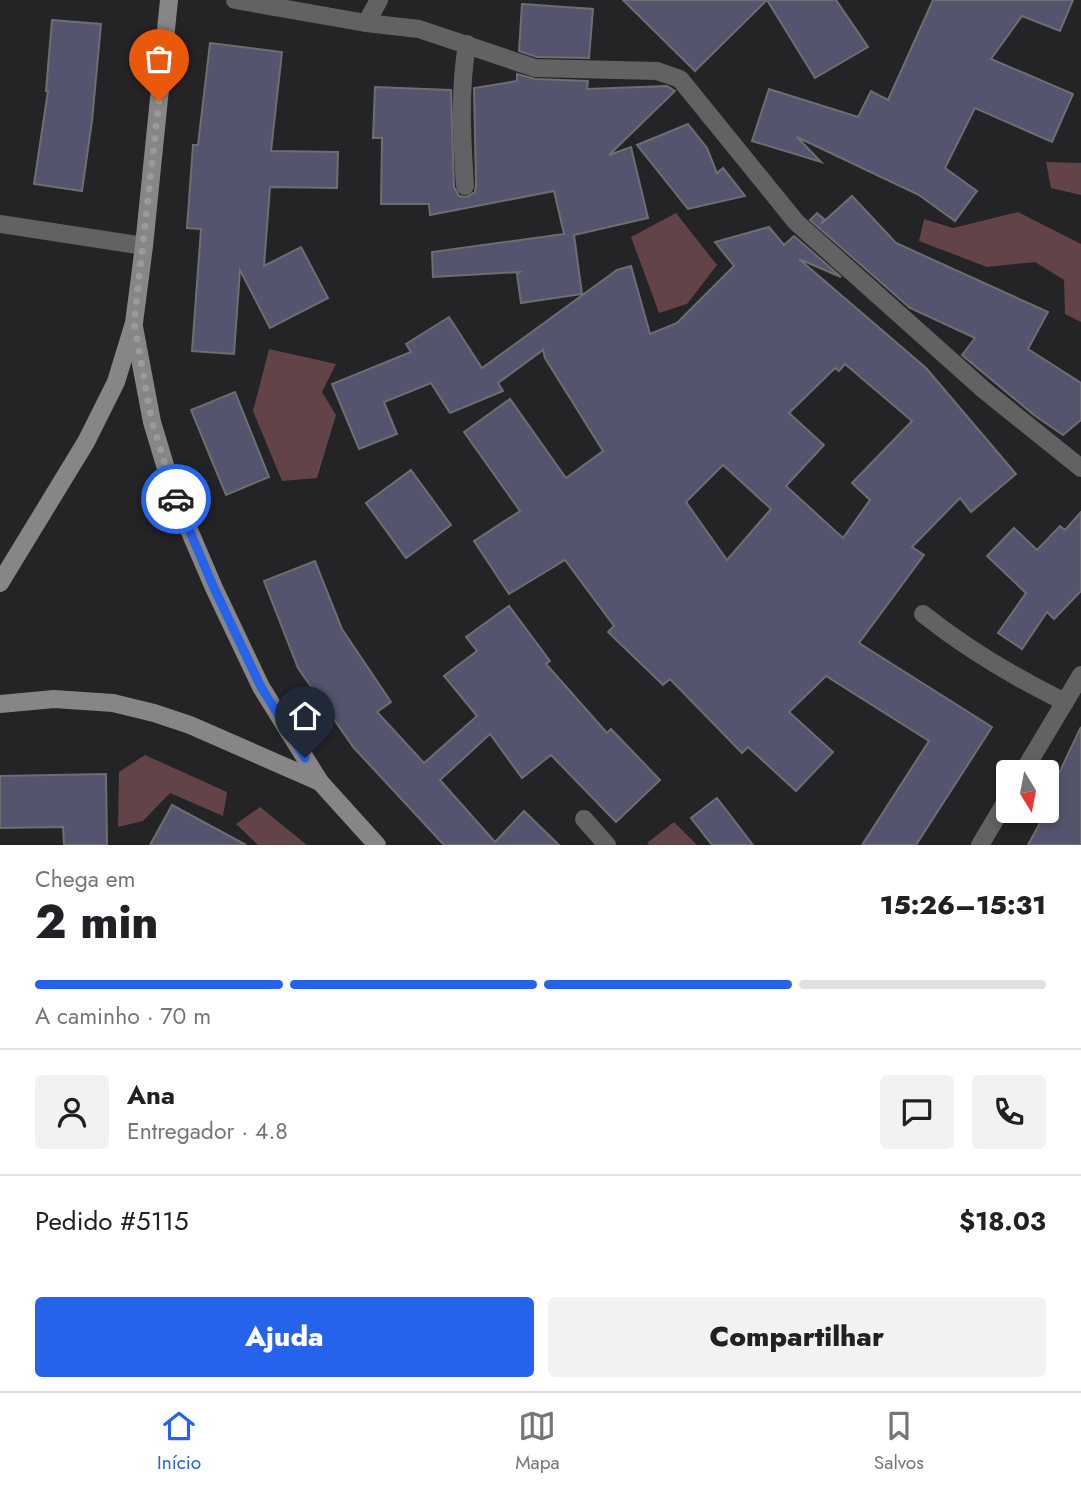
<!DOCTYPE html>
<html lang="pt">
<head>
<meta charset="utf-8">
<style>
  body { margin:0; font-family:Jost,sans-serif; background:#f2f2f2; color:#202124; height:100vh; display:flex; flex-direction:column; font-size:26px; white-space:nowrap }
  * { box-sizing:border-box; margin:0 }
  p { font-size:23px; color:#757577 }
  .icon { flex:none; width:38px; height:38px; fill:none; stroke:currentColor; stroke-width:2; stroke-linecap:round; stroke-linejoin:round }
  .map { position:relative; height:845px; overflow:hidden }
  .side { display:flex; flex-direction:column; background:#fff; flex:1 }
  .side>* { flex:none }
  .needle { width:46px; rotate:170deg }
  .fabs { position:absolute; left:996px; top:760px; display:grid; gap:14px }
  .fabs a { display:grid; place-items:center; width:63px; height:63px; border-radius:7px; background:#fff; box-shadow:0 4px 10px #0003; font-size:35px }
  .pin { position:absolute; display:grid; place-items:center; width:60px; height:60px; color:#fff; margin:-72px -30px; border-radius:50% 50% 50% 0; rotate:-45deg; box-shadow:0 0 7px #0007 }
  .pin .icon { rotate:45deg }
  .courier { position:absolute; display:grid; place-items:center; width:70px; height:70px; margin:-35px; border:5px solid #2563eb; border-radius:50%; background:#fff; color:#222; box-shadow:0 2px 9px #0007 }
  .overview em { font-style:normal; font-weight:800 }
  .overview div { display:flex; flex-direction:column-reverse }
  .overview { display:flex; align-items:center; justify-content:space-between; height:119px; padding:0 35px }
  h1 { font-size:46px; font-weight:800; line-height:52px }
  .bar { display:grid; grid-template-columns:repeat(4,1fr); gap:10px 7px; align-content:center; height:84px; padding:0 35px }
  .bar i { height:9px; border-radius:5px; background:#e0e0e0 }
  .bar .current { background:#2563eb }
  .bar p { grid-column:span 4 }
  .line { display:flex; align-items:center; gap:18px; padding:0 35px; border-top:2px solid #e0e0e0 }
  .line div { flex:1 }
  .round { display:grid; place-items:center; flex:none; width:74px; height:74px; border-radius:7px; background:#f2f2f2 }
  .primary-button { display:flex; gap:14px; margin-top:auto; padding:14px 35px }
  .primary-button a { flex:1; height:80px; border-radius:7px; background:#2563eb; color:#fff; font-size:28px; font-weight:800; line-height:80px; text-align:center }
  .primary-button a+a { background:#f2f2f2; color:#202124 }
  .menu { display:flex; justify-content:space-around; align-items:center; height:98px; border-top:2px solid #e0e0e0; background:#fff; font-size:19px; color:#757577 }
  .menu a { display:grid; justify-items:center; gap:4px }
  .menu .current { color:#2563eb }
  .map>svg:first-child { display:block }
  .forest { fill:#614348 }
  .building { fill:#54546e; stroke:#6e6e71; stroke-width:2; fill-rule:evenodd }
  .lines { fill:none; stroke-linecap:round; stroke-linejoin:round }
  .street { stroke:#636263; stroke-width:18 }
  .secondary { stroke:#878586; stroke-width:18 }
  .done { stroke:#9a999b; stroke-width:7; stroke-dasharray:0 12.6 }
  .route { stroke:#2563eb; stroke-width:9 }
</style>
</head>
<body>
<div class="map">
<svg width="1081" height="845" viewBox="0 0 1081 845">
  <rect width="100%" height="100%" fill="#242325"/>
  <g class="forest">
    <polygon points="1046,162 1081,163 1081,195 1051,188"/>
    <polygon points="1018,212 1081,244 1081,322 1065,314 1064,280 1035,262 987,267 919,241 924,219 953,228"/>
    <polygon points="676,213 717,265 687,304 659,313 631,237"/>
    <polygon points="269,349 336,364 322,392 336,415 317,478 282,481 253,411"/>
    <polygon points="145,755 227,792 223,816 170,793 143,821 118,827 119,772"/>
    <polygon points="260,807 307,845 258,845 236,824"/>
    <polygon points="674,822 697,845 649,845 647,843"/>
  </g>
  <g class="building">
    <polygon points="623,0 836,0 868,47 815,78 767,0 695,71"/>
    <polygon points="933,0 1073,0 1060,31 1022,16 991,59 1073,94 1052,142 975,108 945,168 977,191 955,221 919,195 797,137 821,162 752,141 769,89 858,117 871,91 888,100"/>
    <polygon points="522,4 593,9 589,58 537,57 519,51"/>
    <polygon points="52,20 101,24 92,121 82,191 34,184 48,91 46,91"/>
    <polygon points="210,43 282,52 271,151 338,152 337,188 270,187 264,266 301,247 328,298 270,328 240,270 234,354 192,351 201,229 187,228 193,145 198,145"/>
    <polygon points="517,74 535,79 588,81 587,89 667,86 675,91 609,155 631,147 648,218 574,235 582,294 521,303 517,274 520,272 433,277 432,252 564,234 554,191 430,215 429,204 381,204 382,138 373,138 375,87 451,90 454,187 459,196 466,197 475,192 476,185 474,88 517,81"/>
    <polygon points="688,124 707,148 717,173 723,168 745,196 688,209 637,145"/>
    <polygon points="852,196 896,243 1048,312 1028,349 1081,383 1081,420 1063,435 1034,415 962,355 975,338 910,308 810,220 817,213 824,219 821,224"/>
    <path d="M769,227l15,18 10,-9 47,41 -42,-18 127,109 90,106 -45,38 -11,-14 -48,49 12,8 -65,88 133,84 -76,118h-54l67,-104 -103,-65 -37,36 44,40 -37,39 -48,-44 -6,6 -72,-74 -7,6 -55,-53 6,-6 -49,-66 -56,34 -35,-53 46,-30 -56,-79 46,-33 56,79 37,-27 -58,-93 -2,-8 -45,33 5,8 -53,22 -19,-30 -47,19 13,32 -38,15 -27,-65 79,-32 -5,-8 43,-27 33,51 135,-98 14,-4 19,68 27,-11 57,-57 -19,-24zM845,364l67,57 -60,62 18,17 -27,38 -57,-52 38,-41 -35,-32 46,-45 4,3zM723,465l48,44 -44,51 -41,-58z"/>
    <polygon points="235,392 269,477 226,495 191,410"/>
    <polygon points="411,470 451,525 406,558 366,503"/>
    <polygon points="1081,512 1081,591 1054,619 1047,612 1022,649 998,633 1026,593 987,556 1014,528 1037,550 1060,526 1065,530"/>
    <polygon points="315,561 342,629 391,702 377,712 424,763 477,716 444,676 477,651 466,637 509,606 550,661 546,664 607,733 611,729 660,780 616,822 551,755 522,778 490,734 440,780 495,842 524,811 559,845 444,845 354,748 298,668 264,581"/>
    <polygon points="1081,727 1081,845 1028,845 1054,797 1049,794"/>
    <polygon points="106,774 107,845 64,845 63,827 0,828 0,776"/>
    <polygon points="717,798 753,845 712,845 691,818"/>
    <polygon points="172,805 246,845 150,845"/>
  </g>
  <g class="lines">
    <g class="street">
      <polyline points="235,0 366,23 379,0"/>
      <polyline points="366,23 419,29 535,68 657,71 680,79 796,222 984,390 1081,468"/>
      <path d="M465,186c-3,-48 -6,-94 2,-142"/>
      <polyline points="0,224 144,246"/>
      <path d="M923,614c44,35 91,63 142,88"/>
      <polyline points="1023,772 1081,675"/>
      <polyline points="584,819 607,845"/>
      <polyline points="980,845 1008,798"/>
    </g>
    <g class="secondary">
      <polyline points="134,327 152,422 174,495 214,588 261,687 320,782 377,845"/>
      <polyline points="0,583 86,442 116,382 134,323 144,246 169,0"/>
      <polyline points="0,704 54,699 113,703 154,713 190,725 320,782"/>
    </g>
  </g>
  <g class="lines">
    <polyline class="done" points="159,101 134,323 152,422 176,499"/>
    <polyline class="route" points="176,499 214,588 261,687 305,758"/>
  </g>
</svg>
<div class="fabs">
<a><svg class="needle" viewBox="-14 -14 28 28"><path d="M0-13l5 13h-10z" fill="#e53935"/><path d="M0 13l5-13h-10z" fill="#757577"/></svg></a>
</div>
<div class="pin" style="left:159px;top:101px;background:#ea580c"><svg class="icon" aria-label="bag" viewBox="0 0 24 24"><path d="M5 8h14l-1 12H6zM9 8a3 3 0 0 1 6 0"/></svg></div>
<div class="pin" style="left:305px;top:758px;background:#1f2937"><svg class="icon" aria-label="home" viewBox="0 0 24 24"><path d="M3 11l9-7 9 7M6 9v11h12V9"/></svg></div>
<div class="courier" style="left:176px;top:499px"><svg class="icon" aria-label="car" viewBox="0 0 24 24"><path d="M5 17H2v-5l4-1 3-4h7l3 4 3 1v5h-3M9 17h6M6 11h13"/><circle cx="7" cy="17" r="2"/><circle cx="17" cy="17" r="2"/></svg></div>
</div>
<section class="side">
<div class="overview"><div><h1>2 min</h1><p>Chega em</p></div><em>15:26–15:31</em></div>
<div class="bar"><i class="current"></i><i class="current"></i><i class="current"></i><i></i><p>A caminho · 70 m</p></div>
<div class="line" style="height:126px"><a class="round"><svg class="icon" aria-label="person" viewBox="0 0 24 24"><circle cx="12" cy="8" r="4"/><path d="M4 21q1-7 8-7t8 7"/></svg></a><div><b>Ana</b><p>Entregador · 4.8</p></div><a class="round"><svg class="icon" aria-label="chat" viewBox="0 0 24 24"><path d="M4 5h16v11H9l-5 4z"/></svg></a><a class="round"><svg class="icon" aria-label="phone" viewBox="0 0 24 24"><path d="M5 4h4l2 5-3 2q2 4 5 5l2-3 5 2v4C11 20 4 13 5 4z"/></svg></a></div>
<div class="line" style="height:91px"><div>Pedido #5115</div><b>$18.03</b></div>
<div class="primary-button"><a>Ajuda</a><a>Compartilhar</a></div>
</section>
<nav class="menu">
<a class="current"><svg class="icon" aria-label="home" viewBox="0 0 24 24"><path d="M3 11l9-7 9 7M6 9v11h12V9"/></svg>Início</a>
<a><svg class="icon" aria-label="map" viewBox="0 0 24 24"><path d="M3 6l6-2 6 2 6-2v14l-6 2-6-2-6 2zM9 4v14M15 6v14"/></svg>Mapa</a>
<a><svg class="icon" aria-label="saved" viewBox="0 0 24 24"><path d="M7 4h10v16l-5-4-5 4z"/></svg>Salvos</a>
</nav>
</body>
</html>
